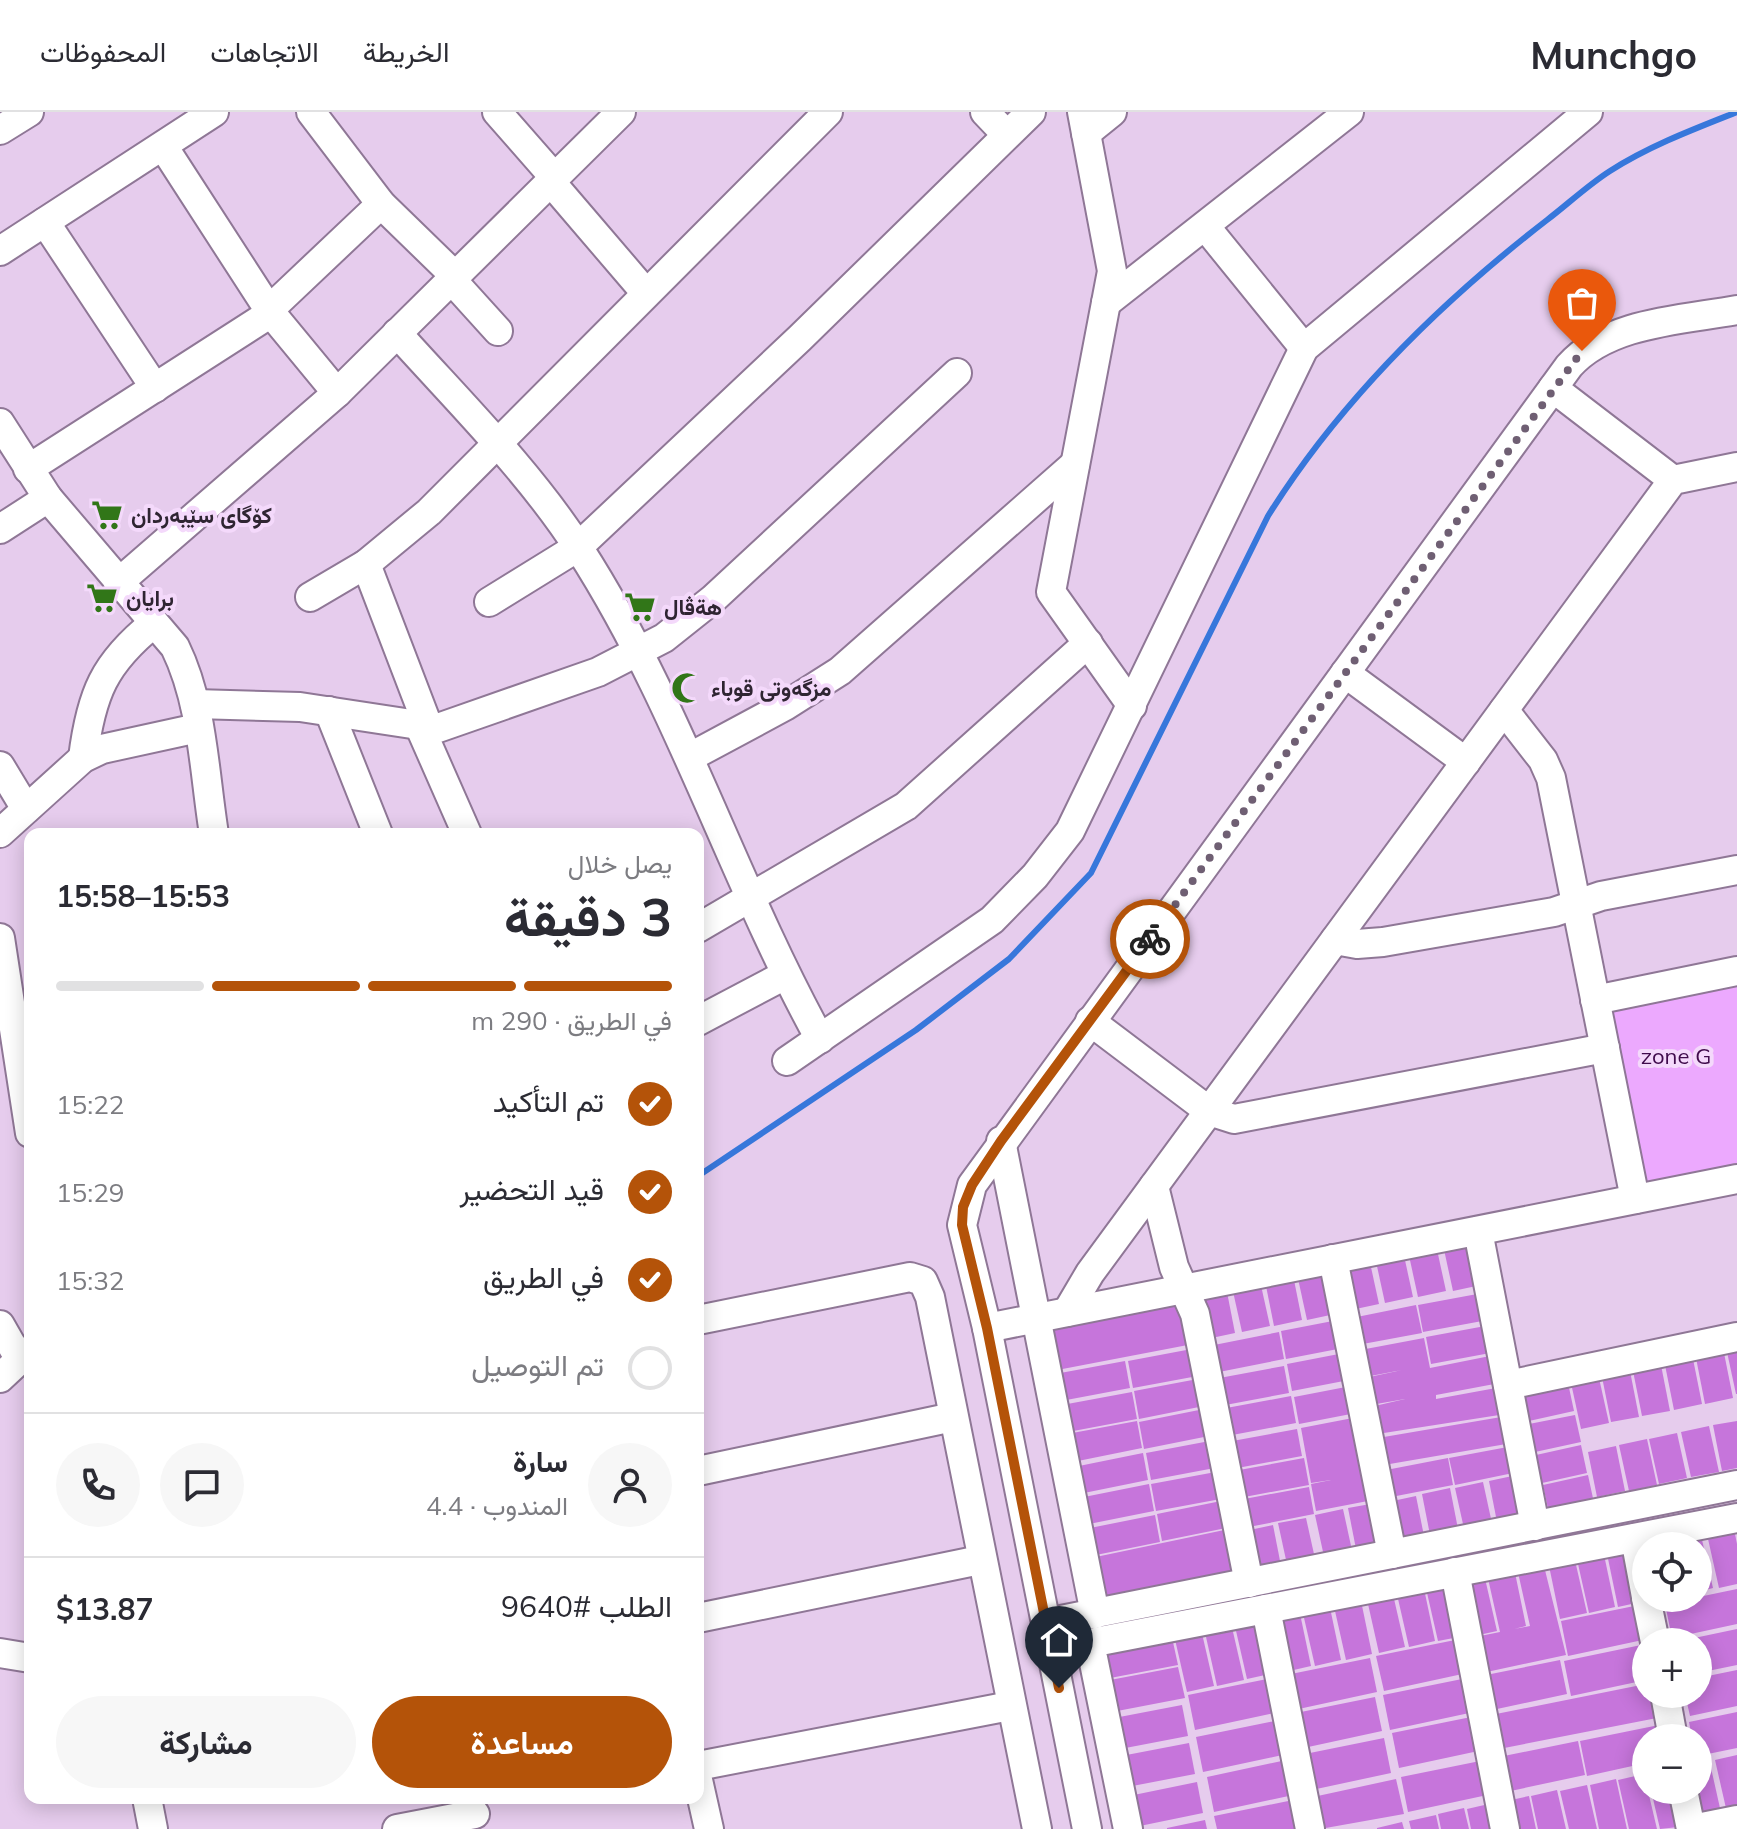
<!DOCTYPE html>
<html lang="ar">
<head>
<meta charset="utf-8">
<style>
  body { margin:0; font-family:Mulish,Vazirmatn,sans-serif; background:#f7f7f7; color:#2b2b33; direction:rtl; height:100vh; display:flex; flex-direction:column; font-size:30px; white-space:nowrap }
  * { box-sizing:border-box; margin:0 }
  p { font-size:26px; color:#7c7c81 }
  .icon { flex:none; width:44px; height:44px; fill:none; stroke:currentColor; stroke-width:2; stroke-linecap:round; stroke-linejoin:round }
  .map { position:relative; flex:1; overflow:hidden; direction:ltr }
  .sheet { position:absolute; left:24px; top:716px; width:680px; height:976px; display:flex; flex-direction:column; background:#fff; border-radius:16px; box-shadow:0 4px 20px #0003; direction:rtl }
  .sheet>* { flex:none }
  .fabs { position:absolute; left:1632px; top:1420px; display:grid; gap:16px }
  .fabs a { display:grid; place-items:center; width:80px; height:80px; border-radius:50%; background:#fff; box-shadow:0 4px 20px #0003; font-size:40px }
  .pin { position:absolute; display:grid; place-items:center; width:68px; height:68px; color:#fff; margin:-82px -34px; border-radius:50% 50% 50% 0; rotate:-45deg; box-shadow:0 0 8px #0007 }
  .pin .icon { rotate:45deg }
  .courier { position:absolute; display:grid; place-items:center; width:80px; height:80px; margin:-40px; border:6px solid #b45309; border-radius:50%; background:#fff; color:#222; box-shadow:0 2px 10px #0007 }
  .head em { font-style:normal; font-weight:700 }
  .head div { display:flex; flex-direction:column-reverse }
  .head { display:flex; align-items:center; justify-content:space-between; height:136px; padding:0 32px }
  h1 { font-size:52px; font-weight:700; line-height:60px }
  .bar { display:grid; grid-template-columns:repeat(4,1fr); gap:12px 8px; align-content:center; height:96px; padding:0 32px }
  .bar i { height:10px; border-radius:6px; background:#e1e1e2 }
  .bar .selected { background:#b45309 }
  .bar p { grid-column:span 4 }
  .line { display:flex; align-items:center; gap:20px; padding:0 32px; border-top:2px solid #e1e1e2 }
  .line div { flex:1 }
  .round { display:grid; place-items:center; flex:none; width:84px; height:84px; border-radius:42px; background:#f7f7f7 }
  ol { padding:0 32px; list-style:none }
  li { display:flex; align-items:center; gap:24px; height:88px }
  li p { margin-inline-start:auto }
  li .icon { padding:8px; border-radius:50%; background:#b45309; color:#fff; stroke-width:4 }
  li:last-child { color:#7c7c81 }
  li i { width:44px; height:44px; border:4px solid #e1e1e2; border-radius:50% }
  .button { display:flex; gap:16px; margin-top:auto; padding:16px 32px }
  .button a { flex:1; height:92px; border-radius:48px; background:#b45309; color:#fff; font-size:32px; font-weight:700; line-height:92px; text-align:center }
  .button a+a { background:#f7f7f7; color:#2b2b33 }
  header { display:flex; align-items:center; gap:48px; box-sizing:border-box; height:112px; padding:0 40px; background:#fff; border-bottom:2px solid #e1e1e2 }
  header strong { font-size:38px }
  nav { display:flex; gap:44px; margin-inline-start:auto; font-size:28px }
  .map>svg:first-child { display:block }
  .green { fill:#eca9fe }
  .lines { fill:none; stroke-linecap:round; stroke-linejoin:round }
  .stream { stroke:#3777db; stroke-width:6 }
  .building { fill:#c675db }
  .minor-casing { stroke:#8f7796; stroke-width:32 }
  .minor { stroke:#fff; stroke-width:28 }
  .done { stroke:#6f5f73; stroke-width:8; stroke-dasharray:0 14.4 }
  .route { stroke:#b45309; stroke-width:10 }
  .labels { text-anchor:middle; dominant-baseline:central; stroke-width:8; stroke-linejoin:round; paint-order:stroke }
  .poi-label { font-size:22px; font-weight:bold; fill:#2f2532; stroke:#f4d9fb; text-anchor:start }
  .park-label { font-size:22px; fill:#400b4c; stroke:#f4d9fb }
</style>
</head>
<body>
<header>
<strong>Munchgo</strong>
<nav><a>الخريطة</a><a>الاتجاهات</a><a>المحفوظات</a></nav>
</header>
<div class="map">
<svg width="1737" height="1717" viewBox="0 0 1737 1717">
  <rect width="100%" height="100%" fill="#e6cced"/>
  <polygon class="green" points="1737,868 1737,1057 1639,1076 1604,894"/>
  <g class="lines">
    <path class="stream" d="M698,1064l218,-146 93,-71 82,-86 177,-357c72,-115 173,-214 279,-296 21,-16 41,-35 63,-49 39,-25 84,-42 127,-59"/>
  </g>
  <g class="building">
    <polygon points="1472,1127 1481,1173 1453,1179 1443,1133"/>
    <polygon points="1436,1133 1446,1179 1418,1185 1408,1139"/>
    <polygon points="1403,1139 1413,1185 1385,1191 1375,1145"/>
    <polygon points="1369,1146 1379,1192 1351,1198 1341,1152"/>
    <polygon points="1325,1157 1335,1202 1307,1208 1297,1162"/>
    <polygon points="1293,1163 1302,1208 1274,1214 1265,1169"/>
    <polygon points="1260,1169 1270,1214 1242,1220 1232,1175"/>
    <polygon points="1226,1175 1235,1221 1207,1227 1198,1181"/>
    <polygon points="1488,1180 1493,1207 1423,1220 1418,1193"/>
    <polygon points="1183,1184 1193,1232 1052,1259 1042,1212"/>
    <polygon points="1416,1193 1422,1221 1352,1234 1347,1207"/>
    <polygon points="1338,1208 1343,1236 1286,1247 1281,1219"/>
    <polygon points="1496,1212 1501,1239 1431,1252 1426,1225"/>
    <polygon points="1279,1220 1284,1247 1214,1261 1209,1234"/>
    <polygon points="1424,1226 1430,1256 1500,1242 1505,1270 1436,1283 1436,1287 1507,1274 1512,1301 1371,1323 1366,1296 1405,1287 1365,1294 1360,1267 1402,1258 1360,1266 1355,1239"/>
    <polygon points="1197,1236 1203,1263 1133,1276 1128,1249"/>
    <polygon points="1737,1238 1737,1282 1736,1282 1727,1240"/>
    <polygon points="1344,1241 1349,1268 1292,1279 1287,1252"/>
    <polygon points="1724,1241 1733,1286 1705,1292 1696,1246"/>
    <polygon points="1693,1247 1702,1292 1674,1298 1665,1253"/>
    <polygon points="1125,1249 1130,1276 1061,1289 1055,1262"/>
    <polygon points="1661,1253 1670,1299 1642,1304 1633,1259"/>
    <polygon points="1284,1254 1289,1281 1220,1294 1214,1267"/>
    <polygon points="1630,1259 1639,1305 1611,1310 1602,1265"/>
    <polygon points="1203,1266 1209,1293 1139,1307 1134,1279"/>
    <polygon points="1599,1266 1609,1311 1581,1317 1571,1271"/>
    <polygon points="1568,1271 1574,1299 1529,1309 1523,1281"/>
    <polygon points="1351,1274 1356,1301 1299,1312 1294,1285"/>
    <polygon points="1132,1280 1137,1307 1068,1320 1062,1293"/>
    <polygon points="1291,1284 1296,1311 1227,1324 1221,1297"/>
    <polygon points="1209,1296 1214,1323 1144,1337 1139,1310"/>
    <polygon points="1513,1303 1518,1330 1378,1354 1372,1327"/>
    <polygon points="1575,1303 1581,1330 1535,1340 1529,1312"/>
    <polygon points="1358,1305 1373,1388 1316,1399 1311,1372 1331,1368 1311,1371 1301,1316"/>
    <polygon points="1137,1309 1142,1336 1073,1350 1067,1322"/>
    <polygon points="1737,1309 1737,1356 1722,1359 1713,1313"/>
    <polygon points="1709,1314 1719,1360 1691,1365 1681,1320"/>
    <polygon points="1297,1317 1302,1344 1232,1357 1227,1330"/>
    <polygon points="1677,1321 1687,1366 1659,1372 1649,1327"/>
    <polygon points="1647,1327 1657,1373 1629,1379 1619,1333"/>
    <polygon points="1215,1328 1220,1355 1151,1368 1146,1341"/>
    <polygon points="1581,1333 1587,1361 1542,1371 1536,1343"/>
    <polygon points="1513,1334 1518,1360 1455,1373 1449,1346"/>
    <polygon points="1616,1334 1625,1379 1597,1385 1588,1340"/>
    <polygon points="1143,1341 1148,1368 1079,1382 1074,1355"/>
    <polygon points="1304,1346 1309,1373 1239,1386 1234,1359"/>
    <polygon points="1448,1346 1453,1373 1386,1386 1381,1359"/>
    <polygon points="1221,1359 1226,1386 1156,1399 1151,1372"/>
    <polygon points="1517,1363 1527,1409 1498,1415 1489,1369"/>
    <polygon points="1588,1363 1594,1391 1549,1401 1543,1373"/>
    <polygon points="1483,1370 1493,1416 1465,1421 1455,1376"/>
    <polygon points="1149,1372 1154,1399 1084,1413 1079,1386"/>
    <polygon points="1309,1375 1314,1402 1244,1416 1239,1388"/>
    <polygon points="1450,1376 1459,1422 1431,1428 1422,1382"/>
    <polygon points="1416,1384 1425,1429 1397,1435 1388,1390"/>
    <polygon points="1226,1388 1231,1415 1162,1429 1157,1402"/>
    <polygon points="1376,1391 1385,1436 1357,1442 1348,1396"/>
    <polygon points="1343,1397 1353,1443 1325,1449 1315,1403"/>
    <polygon points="1155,1403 1160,1430 1091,1444 1085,1417"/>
    <polygon points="1306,1406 1316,1451 1288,1457 1278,1411"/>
    <polygon points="1733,1412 1737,1432 1737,1472 1719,1476 1706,1418"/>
    <polygon points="1273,1413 1282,1459 1254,1465 1245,1419"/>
    <polygon points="1229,1417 1240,1465 1100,1495 1091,1446"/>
    <polygon points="1700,1419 1713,1476 1698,1480 1698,1434 1675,1434 1673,1425"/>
    <polygon points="1632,1431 1645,1489 1618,1495 1606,1437"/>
    <polygon points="1603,1438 1615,1495 1589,1501 1576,1443"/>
    <polygon points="1574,1444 1587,1501 1560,1507 1548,1449"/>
    <polygon points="1543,1450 1566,1543 1482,1561 1475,1525 1500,1520 1487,1462 1514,1456 1526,1514 1514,1517 1530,1514 1517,1456"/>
    <polygon points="1484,1462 1497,1519 1470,1525 1457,1468"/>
    <polygon points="1451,1466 1464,1524 1438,1529 1425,1472"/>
    <polygon points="1423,1472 1435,1529 1409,1535 1396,1478"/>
    <polygon points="1737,1477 1737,1512 1672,1526 1665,1492"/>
    <polygon points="1392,1478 1405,1535 1379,1541 1366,1483"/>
    <polygon points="1360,1484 1372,1542 1346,1548 1333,1490"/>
    <polygon points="1329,1491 1341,1548 1315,1554 1302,1497"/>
    <polygon points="1644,1492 1652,1526 1568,1544 1561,1509"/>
    <polygon points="1299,1497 1311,1554 1285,1560 1272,1503"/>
    <polygon points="1261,1504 1274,1561 1247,1567 1234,1510"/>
    <polygon points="1231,1511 1244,1568 1217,1574 1204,1516"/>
    <polygon points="1201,1517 1214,1574 1187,1580 1174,1523"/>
    <polygon points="1737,1517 1737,1553 1698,1561 1698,1530 1680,1529"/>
    <polygon points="1171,1521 1178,1553 1105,1567 1099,1536"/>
    <polygon points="1460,1527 1467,1561 1384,1579 1376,1544"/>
    <polygon points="1646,1532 1646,1568 1571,1584 1564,1549"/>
    <polygon points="1370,1546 1377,1580 1294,1598 1286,1563"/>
    <polygon points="1560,1548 1567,1582 1483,1600 1476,1565"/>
    <polygon points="1178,1555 1185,1586 1112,1600 1105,1569"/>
    <polygon points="1737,1558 1737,1594 1690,1604 1685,1582 1698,1582 1698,1566"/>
    <polygon points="1272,1566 1279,1600 1195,1618 1188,1583"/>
    <polygon points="1467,1566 1474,1600 1390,1618 1383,1583"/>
    <polygon points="1646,1572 1646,1582 1658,1582 1662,1605 1494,1638 1486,1604"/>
    <polygon points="1375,1585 1382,1619 1299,1637 1291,1602"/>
    <polygon points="1182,1593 1188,1624 1115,1638 1109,1607"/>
    <polygon points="1737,1600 1737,1636 1698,1644 1698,1626 1692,1626 1689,1610"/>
    <polygon points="1476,1604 1483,1638 1399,1656 1392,1621"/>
    <polygon points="1280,1608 1287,1642 1203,1660 1196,1625"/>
    <polygon points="1664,1612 1667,1626 1646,1626 1646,1651 1587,1664 1580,1629"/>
    <polygon points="1384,1626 1391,1661 1307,1679 1300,1643"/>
    <polygon points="1578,1629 1585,1663 1501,1681 1494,1646"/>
    <polygon points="1189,1631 1195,1662 1122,1676 1116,1645"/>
    <polygon points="1737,1643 1737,1703 1728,1705 1715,1648"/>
    <polygon points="1291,1647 1298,1682 1214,1700 1207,1665"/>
    <polygon points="1709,1647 1722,1705 1696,1711 1688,1678 1698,1678 1698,1650"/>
    <polygon points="1485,1648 1492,1682 1408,1700 1401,1665"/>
    <polygon points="1644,1662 1657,1717 1629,1717 1618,1668"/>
    <polygon points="1396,1667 1404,1702 1320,1717 1313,1685"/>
    <polygon points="1616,1667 1627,1717 1599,1717 1590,1673"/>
    <polygon points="1197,1670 1203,1701 1130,1716 1124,1685"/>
    <polygon points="1587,1673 1597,1717 1569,1717 1560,1679"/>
    <polygon points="1557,1678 1566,1717 1538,1717 1531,1684"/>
    <polygon points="1651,1678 1679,1678 1687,1714 1660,1717"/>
    <polygon points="1529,1684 1536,1717 1508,1717 1502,1690"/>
    <polygon points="1298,1687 1304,1717 1217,1717 1214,1704"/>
    <polygon points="1493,1691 1499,1717 1471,1717 1467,1697"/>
    <polygon points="1464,1696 1469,1717 1441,1717 1438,1702"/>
    <polygon points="1436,1703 1439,1717 1411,1717 1409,1709"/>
    <polygon points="1205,1708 1207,1717 1167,1717 1167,1716"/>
    <polygon points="1402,1710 1404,1717 1377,1717 1377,1716"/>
  </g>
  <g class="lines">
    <defs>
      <g id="minor">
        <polyline points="311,0 381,92 454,163"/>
        <polyline points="497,0 554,65"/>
        <polyline points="985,0 1006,22"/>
        <polyline points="1082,0 1112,159 1051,480 1132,594"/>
        <polyline points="0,18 29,0"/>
        <polyline points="1086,21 1112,0"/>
        <polyline points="163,34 271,201 337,281"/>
        <polyline points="550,69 645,180"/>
        <polyline points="45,110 155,276"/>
        <polyline points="1205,114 1304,236"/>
        <polyline points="0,139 214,0"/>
        <polyline points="450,166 498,219"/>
        <polyline points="1106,191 1349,0"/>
        <polyline points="269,198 381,92"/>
        <path d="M397,221c62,69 132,138 183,217 99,154 152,329 240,489"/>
        <polyline points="1553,276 1673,368"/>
        <path d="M0,311l48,75 127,149c28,57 29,125 39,187"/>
        <polyline points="28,357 271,201"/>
        <polyline points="0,417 48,386"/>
        <polyline points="366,452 428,614"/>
        <polyline points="118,471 337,281 621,0"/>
        <polyline points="310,485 366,452 429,400 828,0"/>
        <polyline points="489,490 578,435 800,226 1031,0"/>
        <polyline points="1345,561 1466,650"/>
        <polyline points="195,592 300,595 438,616 598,560 664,526 713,487 957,261"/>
        <polyline points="1504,598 1543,648 1551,666 1635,1087"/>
        <polyline points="329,599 378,722"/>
        <polyline points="419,613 467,722"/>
        <polyline points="690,645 785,594 840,559 1075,352"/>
        <path d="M83,646c8,-64 21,-95 71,-135"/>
        <polyline points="0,654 26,697"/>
        <polyline points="0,721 83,646 102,637 198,616"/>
        <polyline points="698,816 906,694 1088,531"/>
        <polyline points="0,826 30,1021"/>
        <polyline points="1335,828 1357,832 1383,830 1554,800 1601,784 1737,758"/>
        <polyline points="1595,888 1737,859"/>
        <polyline points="698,909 785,863"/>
        <polyline points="1090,909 1209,999 1234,1007 1605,936"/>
        <polyline points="787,949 992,808 1035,764 1070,719 1304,236 1588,0"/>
        <polyline points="1001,1029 1095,1502"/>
        <polyline points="1154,1074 1174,1155 1195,1202 1249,1471"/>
        <polyline points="1478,1119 1535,1414"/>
        <polyline points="1333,1147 1392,1442"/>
        <polyline points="1067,1200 1090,1161 1673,368 1737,355"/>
        <polyline points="698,1208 910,1165 923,1169 930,1185 1037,1717"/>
        <polyline points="0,1213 20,1248"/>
        <polyline points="987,1216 1737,1067"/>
        <polyline points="0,1266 30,1238"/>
        <polyline points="1508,1273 1737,1225"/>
        <polyline points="698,1359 953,1305"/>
        <polyline points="1635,1426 1646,1485"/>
        <polyline points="1455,1460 1505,1717"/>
        <polyline points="1646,1486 1655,1530"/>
        <polyline points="1266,1497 1310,1717"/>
        <polyline points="698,1506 980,1448"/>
        <polyline points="1046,1511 1737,1373"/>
        <polyline points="0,1541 30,1546"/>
        <polyline points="1665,1582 1673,1626"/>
        <polyline points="698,1654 1010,1594"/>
        <polyline points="698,1668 709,1717"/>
        <polyline points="1683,1678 1691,1717"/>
        <polyline points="147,1686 153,1717"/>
        <polyline points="397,1717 475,1702"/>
        <path d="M1087,1717l-100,-501 -25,-103 10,-40 597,-819c39,-44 113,-46 168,-56"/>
        <polyline points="1128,1717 1090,1531 1737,1406"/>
        <polyline points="1692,1717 1737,1708"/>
      </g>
    </defs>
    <use href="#minor" class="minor-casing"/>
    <use href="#minor" class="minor"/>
  </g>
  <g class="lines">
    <polyline class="done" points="1150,827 1582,239"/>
    <polyline class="route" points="1059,1576 987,1216 962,1113 963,1095 972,1073 1001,1029 1150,827"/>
  </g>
  <defs>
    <symbol id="supermarket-bare" viewBox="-9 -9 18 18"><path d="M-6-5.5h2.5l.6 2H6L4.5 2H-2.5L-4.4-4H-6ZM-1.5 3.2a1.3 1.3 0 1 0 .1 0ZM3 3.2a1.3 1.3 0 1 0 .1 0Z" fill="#317618" stroke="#f4d9fb" stroke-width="2.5" paint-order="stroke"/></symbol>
    <symbol id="mosque-bare" viewBox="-9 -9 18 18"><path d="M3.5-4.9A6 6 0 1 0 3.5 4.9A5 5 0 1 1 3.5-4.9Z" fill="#317618" stroke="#f4d9fb" stroke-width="2.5" paint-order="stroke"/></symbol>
  </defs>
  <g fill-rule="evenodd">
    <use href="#supermarket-bare" x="85" y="381" width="44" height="44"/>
    <use href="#supermarket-bare" x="80" y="464" width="44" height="44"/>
    <use href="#supermarket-bare" x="618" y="473" width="44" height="44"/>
    <use href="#mosque-bare" x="665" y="554" width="44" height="44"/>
  </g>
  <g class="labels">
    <g class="poi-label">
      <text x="131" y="403">کۆگای سێبەردان</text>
      <text x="126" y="486">برايان</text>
      <text x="664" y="495">هةڤال</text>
      <text x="711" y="576">مزگەوتی قوباء</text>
    </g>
    <g class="park-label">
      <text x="1676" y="944">zone G</text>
    </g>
  </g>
</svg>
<div class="fabs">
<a><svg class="icon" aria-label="locate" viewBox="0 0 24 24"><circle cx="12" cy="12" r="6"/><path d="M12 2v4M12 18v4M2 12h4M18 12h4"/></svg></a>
<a>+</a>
<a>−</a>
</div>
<div class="pin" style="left:1582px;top:239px;background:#ea580c"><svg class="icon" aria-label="bag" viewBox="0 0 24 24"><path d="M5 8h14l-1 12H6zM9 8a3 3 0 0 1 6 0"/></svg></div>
<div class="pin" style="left:1059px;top:1576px;background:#1f2937"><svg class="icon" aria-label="home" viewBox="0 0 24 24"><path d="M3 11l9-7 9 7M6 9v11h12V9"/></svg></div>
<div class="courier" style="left:1150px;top:827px"><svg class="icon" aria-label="bike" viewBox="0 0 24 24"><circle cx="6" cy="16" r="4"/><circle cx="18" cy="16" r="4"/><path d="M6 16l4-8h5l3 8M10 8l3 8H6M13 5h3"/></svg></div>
<section class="sheet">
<div class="head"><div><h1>3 دقيقة</h1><p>يصل خلال</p></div><em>15:53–15:58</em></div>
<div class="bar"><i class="selected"></i><i class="selected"></i><i class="selected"></i><i></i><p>في الطريق · 290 m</p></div>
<ol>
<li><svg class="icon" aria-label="check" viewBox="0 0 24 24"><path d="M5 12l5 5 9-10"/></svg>تم التأكيد<p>15:22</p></li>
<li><svg class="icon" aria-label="check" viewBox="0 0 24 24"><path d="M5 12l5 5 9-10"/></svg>قيد التحضير<p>15:29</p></li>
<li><svg class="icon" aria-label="check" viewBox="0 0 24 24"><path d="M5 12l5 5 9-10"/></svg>في الطريق<p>15:32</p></li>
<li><i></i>تم التوصيل</li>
</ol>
<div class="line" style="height:144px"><a class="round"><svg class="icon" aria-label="person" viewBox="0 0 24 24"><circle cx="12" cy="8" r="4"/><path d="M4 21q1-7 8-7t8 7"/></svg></a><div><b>سارة</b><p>المندوب · 4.4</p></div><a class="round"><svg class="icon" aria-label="chat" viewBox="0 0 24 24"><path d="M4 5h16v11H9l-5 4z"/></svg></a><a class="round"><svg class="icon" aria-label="phone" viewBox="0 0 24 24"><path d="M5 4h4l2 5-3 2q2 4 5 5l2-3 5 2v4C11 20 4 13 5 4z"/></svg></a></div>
<div class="line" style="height:104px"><div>الطلب #9640</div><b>$13.87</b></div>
<div class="button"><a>مساعدة</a><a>مشاركة</a></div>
</section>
</div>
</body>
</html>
